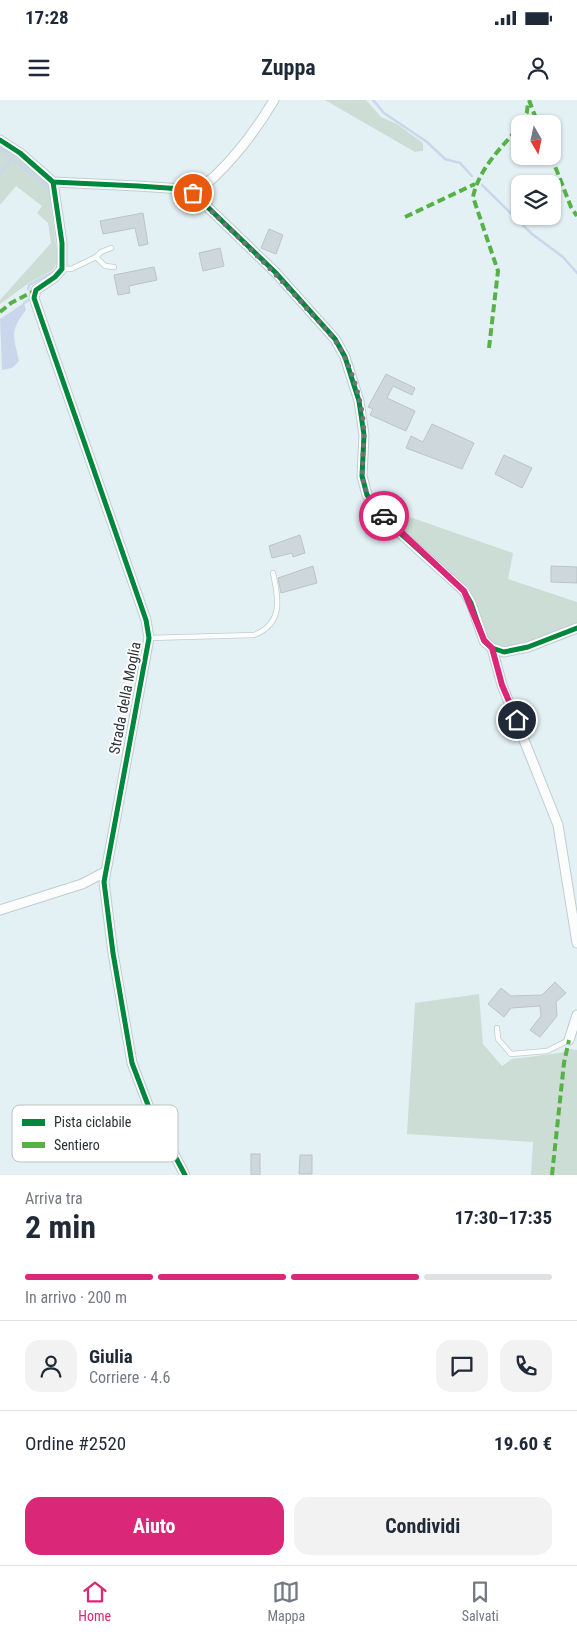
<!DOCTYPE html>
<html lang="it">
<head>
<meta charset="utf-8">
<style>
  body { margin:0; font-family:"Roboto Condensed",sans-serif; background:#f2f2f3; color:#1f2937; height:100vh; display:flex; flex-direction:column; font-size:19px; white-space:nowrap }
  * { box-sizing:border-box; margin:0 }
  p { font-size:16px; color:#747a83 }
  .icon { flex:none; width:28px; height:28px; fill:none; stroke:currentColor; stroke-width:2; stroke-linecap:round; stroke-linejoin:round }
  .map { position:relative; height:1075px; overflow:hidden }
  .panel { display:flex; flex-direction:column; background:#fff; flex:1 }
  .panel>* { flex:none }
  .needle { width:32px; rotate:171deg }
  .fabs { position:absolute; left:511px; top:15px; display:grid; gap:10px }
  .fabs a { display:grid; place-items:center; width:50px; height:50px; border-radius:10px; background:#fff; box-shadow:0 1px 4px #0004; font-size:25px }
  .pin { position:absolute; display:grid; place-items:center; width:42px; height:42px; color:#fff; margin:-21px; border:2px solid #fff; border-radius:50%; box-shadow:0 1px 5px #0007 }
  .courier { position:absolute; display:grid; place-items:center; width:50px; height:50px; margin:-25px; border:4px solid #db2777; border-radius:50%; background:#fff; color:#222; box-shadow:0 1px 6px #0007 }
  .summary em { font-style:normal; font-weight:700 }
  .summary div { display:flex; flex-direction:column-reverse }
  .summary { display:flex; align-items:center; justify-content:space-between; height:85px; padding:0 25px }
  h1 { font-size:32px; font-weight:700; line-height:38px }
  .bar { display:grid; grid-template-columns:repeat(4,1fr); gap:8px 5px; align-content:center; height:60px; padding:0 25px }
  .bar i { height:6px; border-radius:4px; background:#e0e1e3 }
  .bar .selected { background:#db2777 }
  .bar p { grid-column:span 4 }
  .line { display:flex; align-items:center; gap:12px; padding:0 25px; border-top:1px solid #e0e1e3 }
  .line div { flex:1 }
  .round { display:grid; place-items:center; flex:none; width:52px; height:52px; border-radius:15px; background:#f2f2f3 }
  .cta { display:flex; gap:10px; margin-top:auto; padding:10px 25px }
  .cta a { flex:1; height:58px; border-radius:15px; background:#db2777; color:#fff; font-size:20px; font-weight:700; line-height:58px; text-align:center }
  .cta a+a { background:#f2f2f3; color:#1f2937 }
  .status { display:flex; justify-content:space-between; align-items:center; height:35px; padding:0 25px; background:#fff; direction:ltr }
  .status svg { height:14px; fill:currentColor }
  header { display:flex; justify-content:space-between; align-items:center; height:65px; padding:0 25px; background:#fff; font-size:22px; font-weight:700 }
  .menu { display:flex; justify-content:space-around; align-items:center; height:70px; border-top:1px solid #e0e1e3; background:#fff; font-size:14px; color:#747a83 }
  .menu a { display:grid; justify-items:center; gap:2px }
  .menu .selected { color:#db2777 }
  .map>svg:first-child { display:block }
  .green { fill:#cbddd5 }
  .water { fill:#cad6eb }
  .lines { fill:none; stroke-linecap:round; stroke-linejoin:round }
  .stream { stroke:#cad6eb; stroke-width:2.5 }
  .building { fill:#ced8dc; stroke:#bbc4c9 }
  .service-casing { stroke:#c1cccf; stroke-width:6 }
  .minor-casing { stroke:#c1cccf; stroke-width:11 }
  .service { stroke:#fbfdfd; stroke-width:4.5 }
  .minor { stroke:#fbfdfd; stroke-width:9 }
  .quiet { stroke:#56b246; stroke-width:4; stroke-dasharray:8 4; stroke-linecap:butt }
  .cycleway-casing { stroke:#fff; stroke-width:8 }
  .cycleway { stroke:#00873e; stroke-width:5 }
  .done { stroke:#6a7678; stroke-width:5; stroke-dasharray:0 9 }
  .route { stroke:#db2777; stroke-width:6 }
  .labels { text-anchor:middle; dominant-baseline:central; stroke-width:4; stroke-linejoin:round; paint-order:stroke }
  .street-label { font-size:15px; fill:#293335; stroke:#fff }
  .key { fill:#fff; stroke:#bfc2c2; stroke-width:1 }
  .key-label { font-size:14px; fill:#293335 }
</style>
</head>
<body>
<div class="status"><b>17:28</b><svg viewBox="0 0 49 12"><path d="M0 12V9h3v3zM5 12V6h3v6zM10 12V3h3v9zM15 12V0h3v12zM26 1h20v11H26zM47 4h2v5h-2z"/></svg></div>
<header><svg class="icon" aria-label="menu" viewBox="0 0 24 24"><path d="M4 6h16M4 12h16M4 18h16"/></svg>Zuppa<svg class="icon" aria-label="person" viewBox="0 0 24 24"><circle cx="12" cy="8" r="4"/><path d="M4 21q1-7 8-7t8 7"/></svg></header>
<div class="map">
<svg width="577" height="1075" viewBox="0 0 577 1075">
  <rect width="100%" height="100%" fill="#e3f1f4"/>
  <g class="green">
    <polygon points="325,0 366,0 381,17 397,24 423,43 423,51 415,52"/>
    <polygon points="0,43 19,55 48,82 58,160 53,170 29,183 0,204 0,200 51,143 48,123 37,113 42,106 16,86 0,105"/>
    <polygon points="384,408 513,453 508,479 577,502 577,524 514,548 497,548 490,543 485,533 477,507 402,433"/>
    <polygon points="479,894 483,944 502,966 512,959 560,953 570,949 577,950 577,1075 531,1075 533,1042 407,1034 415,903"/>
  </g>
  <path class="water" d="M24,203l2,7c-17,21 -12,27 -7,51l-7,7 -10,2 -2,-51z"/>
  <g class="lines">
    <g class="stream">
      <polyline points="373,0 384,13 427,42 445,59 460,63 472,76"/>
      <polyline points="0,49 51,90"/>
      <polyline points="0,73 13,58"/>
      <polyline points="482,85 532,134 563,157 577,173"/>
      <polyline points="28,189 29,185 55,171 58,165"/>
      <polyline points="24,203 30,199"/>
    </g>
  </g>
  <g class="building">
    <polygon points="143,113 148,144 139,146 135,128 103,134 100,121"/>
    <polygon points="269,129 283,135 276,154 261,148"/>
    <polygon points="220,148 224,166 203,171 199,153"/>
    <polygon points="154,167 157,180 129,186 130,193 118,195 114,175"/>
    <polygon points="386,274 415,288 412,295 393,286 387,298 415,311 406,331 370,315 373,309 368,307"/>
    <polygon points="432,324 474,343 462,369 406,348 411,336 423,342"/>
    <polygon points="504,355 532,368 522,388 495,374"/>
    <polygon points="300,435 305,453 293,457 292,453 272,458 269,446"/>
    <polygon points="313,466 317,483 281,493 278,478"/>
    <polygon points="551,466 577,467 577,483 551,482"/>
    <polygon points="555,882 566,893 556,902 557,916 540,937 530,930 541,916 540,906 511,908 504,917 488,904 501,888 511,896 542,895"/>
    <rect x="251" y="1054" width="9" height="21"/>
    <polygon points="300,1055 312,1055 312,1074 299,1074"/>
  </g>
  <g class="lines">
    <defs>
      <g id="service">
        <polyline points="111,148 101,152 96,157 105,166 114,167"/>
        <polyline points="62,169 71,169 96,157"/>
        <path d="M149,538l105,-3c29,-11 25,-36 19,-62"/>
        <polyline points="497,928 498,939 511,954 547,951 569,940"/>
      </g>
      <g id="minor">
        <polyline points="0,40 20,53 53,82 138,86 182,89 193,93 275,172 335,239 345,257 359,301 364,335 362,376 367,395 401,434 464,491 471,503 484,541 492,548 504,552 528,547 577,528"/>
        <polyline points="53,82 62,143 62,169 55,177 36,190 34,198 146,520 149,538 104,782 113,853 132,963 148,1005 185,1075"/>
        <path d="M193,93c7,-7 15,-10 22,-17 23,-22 43,-49 59,-76"/>
        <polyline points="492,548 502,585 558,725 577,843"/>
        <polyline points="0,810 82,784 105,772"/>
        <polyline points="569,940 577,915"/>
      </g>
    </defs>
    <use href="#service" class="service-casing"/>
    <use href="#minor" class="minor-casing"/>
    <use href="#service" class="service"/>
    <use href="#minor" class="minor"/>
    <g class="quiet">
      <polyline points="529,0 538,24"/>
      <polyline points="521,24 527,12 528,2"/>
      <polyline points="551,56 571,107 577,116"/>
      <polyline points="405,117 475,84"/>
      <polyline points="0,212 11,203 36,190"/>
      <path d="M489,248l9,-77 -25,-74c6,-29 29,-50 47,-71"/>
      <polyline points="552,1075 564,963 569,940"/>
    </g>
    <defs>
      <g id="cycleway">
        <polyline points="0,40 20,53 53,82 138,86 182,89 193,93 275,172 335,239 345,257 359,301 364,335 362,376 367,395 401,434 464,491 471,503 484,541 492,548 504,552 528,547 577,528"/>
        <polyline points="53,82 62,143 62,169 55,177 36,190 34,198 146,520 149,538 104,782 113,853 132,963 148,1005 185,1075"/>
      </g>
    </defs>
    <use href="#cycleway" class="cycleway-casing"/>
    <use href="#cycleway" class="cycleway"/>
  </g>
  <g class="lines">
    <path class="done" d="M193,93c39,39 79,75 115,117 14,15 29,29 37,48 11,23 19,52 19,78 -1,38 -9,48 20,80"/>
    <polyline class="route" points="384,416 464,491 484,540 492,548 502,585 517,620"/>
  </g>
  <g class="labels">
    <g class="street-label">
      <text transform="translate(125 598) rotate(-79)">Strada della Moglia</text>
    </g>
  </g>
  <rect x="12" y="1005" width="166" height="57" rx="8" class="key"/>
  <rect x="22" y="1019" width="23" height="7" fill="#00873e"/>
  <rect x="22" y="1042" width="23" height="6" fill="#56b246"/>
  <g class="key-label">
    <text x="54" y="1027">Pista ciclabile</text>
    <text x="54" y="1050">Sentiero</text>
  </g>
</svg>
<div class="fabs">
<a><svg class="needle" viewBox="-14 -14 28 28"><path d="M0-13l5 13h-10z" fill="#e53935"/><path d="M0 13l5-13h-10z" fill="#747a83"/></svg></a>
<a><svg class="icon" aria-label="layers" viewBox="0 0 24 24"><path d="M12 4l9 5-9 5-9-5zM3 14l9 5 9-5"/></svg></a>
</div>
<div class="pin" style="left:193px;top:93px;background:#ea580c"><svg class="icon" aria-label="bag" viewBox="0 0 24 24"><path d="M5 8h14l-1 12H6zM9 8a3 3 0 0 1 6 0"/></svg></div>
<div class="pin" style="left:517px;top:620px;background:#1f2937"><svg class="icon" aria-label="home" viewBox="0 0 24 24"><path d="M3 11l9-7 9 7M6 9v11h12V9"/></svg></div>
<div class="courier" style="left:384px;top:416px"><svg class="icon" aria-label="car" viewBox="0 0 24 24"><path d="M5 17H2v-5l4-1 3-4h7l3 4 3 1v5h-3M9 17h6M6 11h13"/><circle cx="7" cy="17" r="2"/><circle cx="17" cy="17" r="2"/></svg></div>
</div>
<section class="panel">
<div class="summary"><div><h1>2 min</h1><p>Arriva tra</p></div><em>17:30–17:35</em></div>
<div class="bar"><i class="selected"></i><i class="selected"></i><i class="selected"></i><i></i><p>In arrivo · 200 m</p></div>
<div class="line" style="height:90px"><a class="round"><svg class="icon" aria-label="person" viewBox="0 0 24 24"><circle cx="12" cy="8" r="4"/><path d="M4 21q1-7 8-7t8 7"/></svg></a><div><b>Giulia</b><p>Corriere · 4.6</p></div><a class="round"><svg class="icon" aria-label="chat" viewBox="0 0 24 24"><path d="M4 5h16v11H9l-5 4z"/></svg></a><a class="round"><svg class="icon" aria-label="phone" viewBox="0 0 24 24"><path d="M5 4h4l2 5-3 2q2 4 5 5l2-3 5 2v4C11 20 4 13 5 4z"/></svg></a></div>
<div class="line" style="height:65px"><div>Ordine #2520</div><b>19.60 €</b></div>
<div class="cta"><a>Aiuto</a><a>Condividi</a></div>
</section>
<nav class="menu">
<a class="selected"><svg class="icon" aria-label="home" viewBox="0 0 24 24"><path d="M3 11l9-7 9 7M6 9v11h12V9"/></svg>Home</a>
<a><svg class="icon" aria-label="map" viewBox="0 0 24 24"><path d="M3 6l6-2 6 2 6-2v14l-6 2-6-2-6 2zM9 4v14M15 6v14"/></svg>Mappa</a>
<a><svg class="icon" aria-label="saved" viewBox="0 0 24 24"><path d="M7 4h10v16l-5-4-5 4z"/></svg>Salvati</a>
</nav>
</body>
</html>
